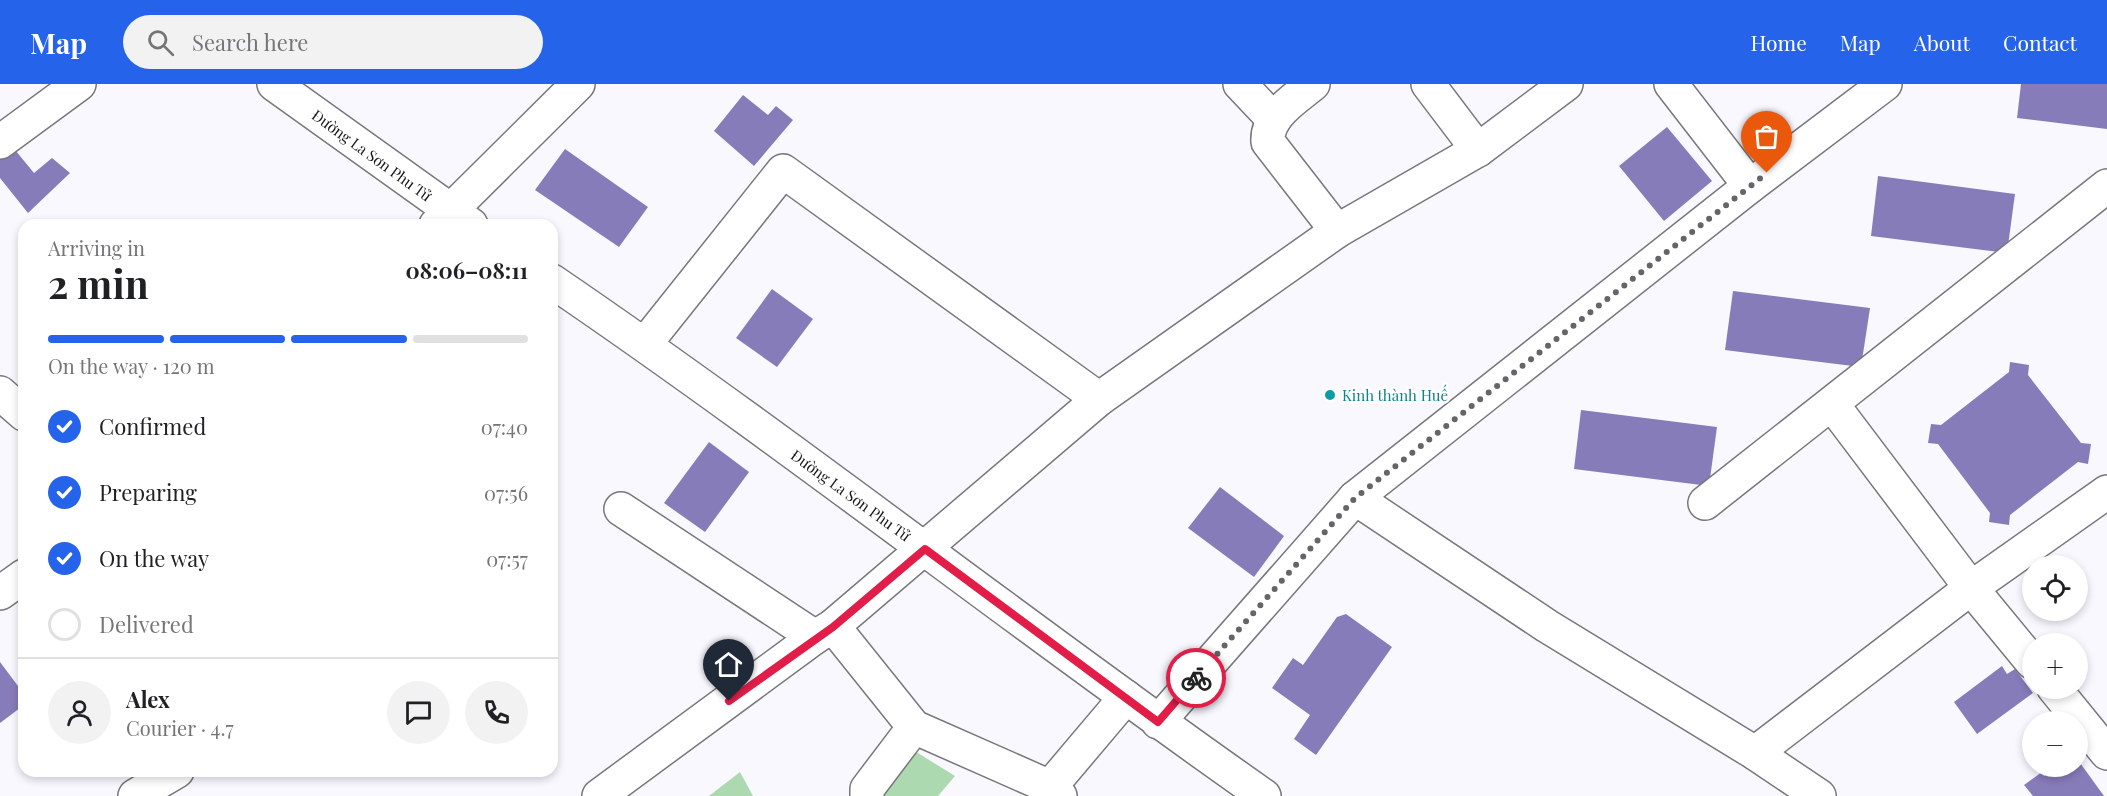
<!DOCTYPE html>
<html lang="en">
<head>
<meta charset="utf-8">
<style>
  body { margin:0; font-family:"Playfair Display",serif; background:#f2f2f2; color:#202124; height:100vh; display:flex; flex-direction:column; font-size:22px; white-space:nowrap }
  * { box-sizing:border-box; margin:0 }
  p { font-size:20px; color:#757577 }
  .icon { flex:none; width:33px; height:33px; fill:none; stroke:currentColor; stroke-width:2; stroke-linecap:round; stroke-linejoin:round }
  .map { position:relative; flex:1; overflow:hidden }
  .panel { position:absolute; left:18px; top:135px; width:540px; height:558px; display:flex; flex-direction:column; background:#fff; border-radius:18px; box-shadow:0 3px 9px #0003 }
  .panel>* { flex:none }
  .tools { position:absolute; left:2022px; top:471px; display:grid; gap:12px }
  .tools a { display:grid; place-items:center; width:66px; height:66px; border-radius:50%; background:#fff; box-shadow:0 3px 9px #0003; font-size:30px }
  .pin { position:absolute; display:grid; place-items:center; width:51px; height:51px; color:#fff; margin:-62px -26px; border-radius:50% 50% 50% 0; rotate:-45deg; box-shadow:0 0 6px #0007 }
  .pin .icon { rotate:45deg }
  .courier { position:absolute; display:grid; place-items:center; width:60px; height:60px; margin:-30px; border:4px solid #e11d48; border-radius:50%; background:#fff; color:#222; box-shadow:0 2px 8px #0007 }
  .headline em { font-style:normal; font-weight:700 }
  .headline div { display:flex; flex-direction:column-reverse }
  .headline { display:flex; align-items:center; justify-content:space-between; height:102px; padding:0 30px }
  h1 { font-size:39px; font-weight:700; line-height:45px }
  .bar { display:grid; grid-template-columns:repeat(4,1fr); gap:9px 6px; align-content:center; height:72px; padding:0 30px }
  .bar i { height:8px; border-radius:4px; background:#e0e0e0 }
  .bar .current { background:#2563eb }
  .bar p { grid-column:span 4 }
  .line { display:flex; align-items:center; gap:15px; padding:0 30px; border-top:2px solid #e0e0e0 }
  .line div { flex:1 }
  .round { display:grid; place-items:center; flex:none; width:63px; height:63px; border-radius:32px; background:#f2f2f2 }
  ol { padding:0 30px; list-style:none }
  li { display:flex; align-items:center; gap:18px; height:66px }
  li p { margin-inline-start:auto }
  li .icon { padding:6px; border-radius:50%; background:#2563eb; color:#fff; stroke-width:4 }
  li:last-child { color:#757577 }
  li i { width:33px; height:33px; border:3px solid #e0e0e0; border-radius:50% }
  header { display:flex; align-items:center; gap:36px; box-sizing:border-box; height:84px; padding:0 30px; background:#2563eb; color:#fff }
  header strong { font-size:28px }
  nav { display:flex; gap:33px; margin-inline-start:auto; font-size:21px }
  .search { width:420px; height:54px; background:#f2f2f2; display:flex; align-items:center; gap:15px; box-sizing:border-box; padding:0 21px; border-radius:33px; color:#757577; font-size:22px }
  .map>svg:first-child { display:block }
  .green { fill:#add9b0 }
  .building { fill:#877cba }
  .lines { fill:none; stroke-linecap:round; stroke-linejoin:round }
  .minor-casing { stroke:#77777c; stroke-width:36 }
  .minor { stroke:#fff; stroke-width:33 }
  .done { stroke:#656569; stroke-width:6; stroke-dasharray:0 10.8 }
  .route { stroke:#e11d48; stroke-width:8 }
  .culture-dot { fill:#0f9aa8; stroke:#fff; stroke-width:2 }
  .labels { text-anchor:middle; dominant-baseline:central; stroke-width:5; stroke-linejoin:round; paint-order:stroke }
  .street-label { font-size:15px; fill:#161618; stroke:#fff }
  .culture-label { font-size:15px; fill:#0d838f; stroke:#fff; text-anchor:start }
</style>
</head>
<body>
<header>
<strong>Map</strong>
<div class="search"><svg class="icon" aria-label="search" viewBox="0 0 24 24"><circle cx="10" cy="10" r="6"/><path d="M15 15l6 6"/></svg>Search here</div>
<nav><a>Home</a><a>Map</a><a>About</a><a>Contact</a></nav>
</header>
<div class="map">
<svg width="2107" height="712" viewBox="0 0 2107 712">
  <rect width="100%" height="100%" fill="#f9f8ff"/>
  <g class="green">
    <polygon points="913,666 955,692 938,712 879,712"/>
    <polygon points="740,688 753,712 709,712"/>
  </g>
  <g class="building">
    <polygon points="2021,0 2107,0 2107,45 2017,34"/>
    <polygon points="743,11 768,31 776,22 793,36 754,82 714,47"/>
    <polygon points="1667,43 1712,97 1664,137 1619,82"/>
    <polygon points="6,55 34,89 52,74 70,89 28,129 0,94 0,60"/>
    <polygon points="565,65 648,123 619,163 535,106"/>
    <polygon points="1878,92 2015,110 2007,169 1871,152"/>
    <polygon points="772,205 813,235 777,283 736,254"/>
    <polygon points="1733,207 1870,224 1861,283 1725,266"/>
    <polygon points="2010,278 2029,281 2028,291 2081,359 2091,360 2088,380 2078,378 2010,431 2009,441 1989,438 1990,429 1938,360 1928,359 1931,340 1941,341 2009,288"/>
    <polygon points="1581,326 1717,343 1709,402 1574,385"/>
    <polygon points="709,358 749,388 705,448 664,419"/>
    <polygon points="1220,403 1284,452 1254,493 1188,444"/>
    <polygon points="1346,530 1392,563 1316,671 1294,655 1310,631 1272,604 1293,574 1303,581 1337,533"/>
    <polygon points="0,578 24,610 24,621 0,639"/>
    <polygon points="2002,582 2007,590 2015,585 2033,609 1977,650 1954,618"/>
    <polygon points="2078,676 2104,712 2033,712 2024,701 2042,688 2044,692 2057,682 2078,682"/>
  </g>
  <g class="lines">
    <defs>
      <g id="minor">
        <polyline points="274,0 471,141"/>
        <polyline points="1240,0 1274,36"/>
        <path d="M1313,0c-18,15 -47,32 -45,58l69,89"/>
        <polyline points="1428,0 1478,66"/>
        <polyline points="1671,0 1750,102"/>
        <polyline points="0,58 79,0"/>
        <polyline points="436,141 578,0"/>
        <path d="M552,197c242,165 472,347 712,515"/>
        <polyline points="645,260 783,87 1099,315"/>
        <polyline points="0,309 24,330"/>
        <polyline points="1832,320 1971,504 2032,578"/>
        <polyline points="1355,414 1547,542 1755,669 1819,712"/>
        <polyline points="1705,419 2107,102"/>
        <polyline points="621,425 815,553"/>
        <polyline points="0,509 24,492"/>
        <polyline points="833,542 914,643 1050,703 1060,712"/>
        <polyline points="2054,604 2107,669"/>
        <polyline points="1158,638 1355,414 1750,102 1885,0"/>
        <polyline points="1755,669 1971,504 2107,408"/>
        <polyline points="1050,703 1126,613"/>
        <polyline points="135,712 177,687"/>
        <polyline points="599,712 815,553 833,542 1099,315 1337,147 1478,66 1566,0"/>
        <polyline points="867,712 867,705 914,643"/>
      </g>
    </defs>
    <use href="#minor" class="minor-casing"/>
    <use href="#minor" class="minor"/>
  </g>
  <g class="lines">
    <polyline class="done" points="1196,594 1355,414 1767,89"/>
    <polyline class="route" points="729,617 833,543 925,465 1158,638 1196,594"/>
  </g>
  <circle class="culture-dot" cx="1330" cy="311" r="6"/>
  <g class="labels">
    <g class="street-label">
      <text transform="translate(372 71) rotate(36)">Đường La Sơn Phu Tử</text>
      <text transform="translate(851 411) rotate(36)">Đường La Sơn Phu Tử</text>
    </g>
    <g class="culture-label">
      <text x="1342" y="311">Kinh thành Huế</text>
    </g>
  </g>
</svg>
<div class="tools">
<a><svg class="icon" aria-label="locate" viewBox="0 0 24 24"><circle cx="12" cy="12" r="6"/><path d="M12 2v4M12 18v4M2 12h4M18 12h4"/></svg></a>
<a>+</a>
<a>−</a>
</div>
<div class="pin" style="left:1767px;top:89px;background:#ea580c"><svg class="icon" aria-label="bag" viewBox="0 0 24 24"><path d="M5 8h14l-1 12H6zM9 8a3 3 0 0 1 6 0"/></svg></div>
<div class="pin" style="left:729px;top:617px;background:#1f2937"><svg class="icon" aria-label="home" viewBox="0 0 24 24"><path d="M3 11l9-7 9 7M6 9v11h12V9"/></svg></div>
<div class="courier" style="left:1196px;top:594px"><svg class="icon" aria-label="bike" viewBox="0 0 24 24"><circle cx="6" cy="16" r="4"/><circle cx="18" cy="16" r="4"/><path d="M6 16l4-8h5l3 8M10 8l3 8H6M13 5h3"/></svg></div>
<section class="panel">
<div class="headline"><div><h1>2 min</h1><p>Arriving in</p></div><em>08:06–08:11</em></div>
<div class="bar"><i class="current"></i><i class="current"></i><i class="current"></i><i></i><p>On the way · 120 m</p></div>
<ol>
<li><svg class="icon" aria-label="check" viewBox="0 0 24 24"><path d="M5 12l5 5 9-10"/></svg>Confirmed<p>07:40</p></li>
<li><svg class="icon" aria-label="check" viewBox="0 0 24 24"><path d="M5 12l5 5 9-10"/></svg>Preparing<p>07:56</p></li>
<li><svg class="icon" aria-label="check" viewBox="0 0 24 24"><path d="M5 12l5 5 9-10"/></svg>On the way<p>07:57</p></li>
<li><i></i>Delivered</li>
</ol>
<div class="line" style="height:108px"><a class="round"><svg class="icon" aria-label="person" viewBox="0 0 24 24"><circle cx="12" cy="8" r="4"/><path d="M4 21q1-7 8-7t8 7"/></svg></a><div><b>Alex</b><p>Courier · 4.7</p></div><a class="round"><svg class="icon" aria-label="chat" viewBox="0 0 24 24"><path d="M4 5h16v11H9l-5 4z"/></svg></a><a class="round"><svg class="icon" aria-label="phone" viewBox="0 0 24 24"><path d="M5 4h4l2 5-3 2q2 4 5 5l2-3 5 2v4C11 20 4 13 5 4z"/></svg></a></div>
</section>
</div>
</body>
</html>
